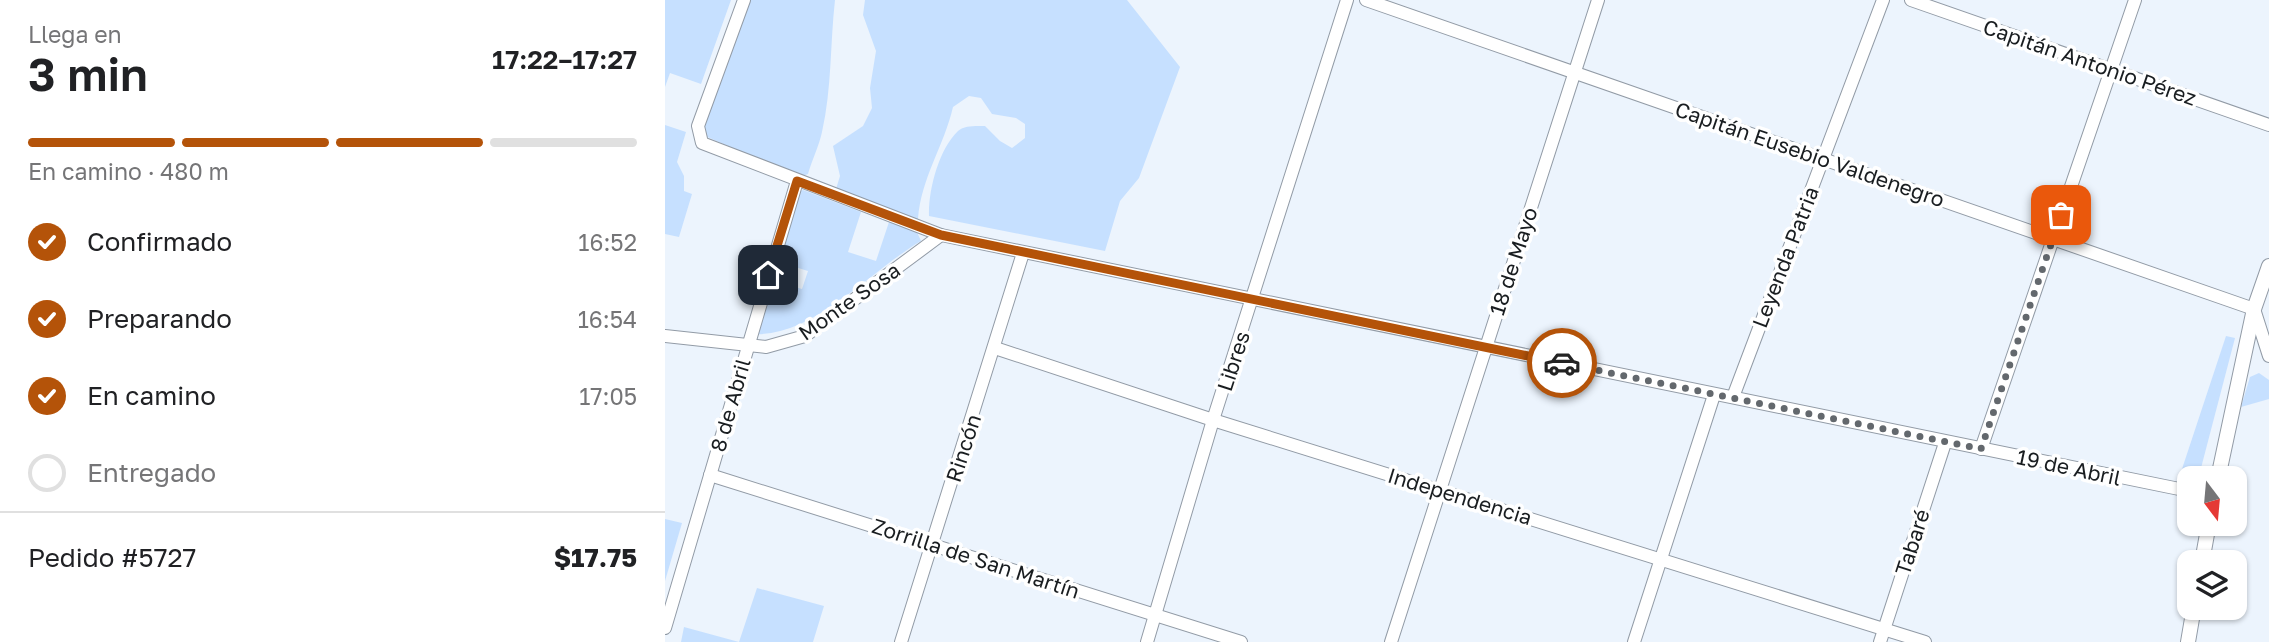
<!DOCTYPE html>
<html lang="es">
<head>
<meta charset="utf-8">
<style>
  body { margin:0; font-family:"Golos Text",sans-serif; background:#f2f2f2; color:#202124; height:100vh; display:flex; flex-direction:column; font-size:26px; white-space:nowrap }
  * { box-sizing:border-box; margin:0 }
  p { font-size:23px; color:#757577 }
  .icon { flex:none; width:38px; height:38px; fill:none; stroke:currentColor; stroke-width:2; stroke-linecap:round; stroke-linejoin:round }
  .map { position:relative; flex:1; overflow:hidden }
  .sheet { display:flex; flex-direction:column; background:#fff; width:665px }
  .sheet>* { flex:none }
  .needle { width:46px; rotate:164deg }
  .controls { position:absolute; left:1512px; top:466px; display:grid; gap:14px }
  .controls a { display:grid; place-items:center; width:70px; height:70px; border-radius:14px; background:#fff; box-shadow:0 2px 5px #0004; font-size:35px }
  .pin { position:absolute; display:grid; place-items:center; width:60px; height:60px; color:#fff; margin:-30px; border-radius:14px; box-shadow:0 4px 10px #0006 }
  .courier { position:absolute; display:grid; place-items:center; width:70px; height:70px; margin:-35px; border:5px solid #b45309; border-radius:50%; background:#fff; color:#222; box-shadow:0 2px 9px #0007 }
  .summary em { font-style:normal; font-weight:600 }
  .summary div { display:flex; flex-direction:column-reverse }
  .summary { display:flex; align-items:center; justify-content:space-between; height:119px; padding:0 28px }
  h1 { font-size:46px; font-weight:600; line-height:52px }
  .bar { display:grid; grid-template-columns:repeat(4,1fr); gap:10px 7px; align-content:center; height:84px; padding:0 28px }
  .bar i { height:9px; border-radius:5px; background:#e0e0e0 }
  .bar .on { background:#b45309 }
  .bar p { grid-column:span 4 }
  .line { display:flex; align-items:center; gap:18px; padding:0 28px; border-top:2px solid #e0e0e0 }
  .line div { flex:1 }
  ol { padding:0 28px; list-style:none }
  li { display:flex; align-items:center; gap:21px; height:77px }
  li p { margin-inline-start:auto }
  li .icon { padding:7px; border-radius:50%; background:#b45309; color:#fff; stroke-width:4 }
  li:last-child { color:#757577 }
  li i { width:38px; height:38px; border:4px solid #e0e0e0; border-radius:50% }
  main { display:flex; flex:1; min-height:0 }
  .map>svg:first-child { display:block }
  .green { fill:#c6e0ff }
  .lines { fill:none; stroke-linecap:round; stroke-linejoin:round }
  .minor-casing { stroke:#929ba6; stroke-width:14 }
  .tertiary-casing { stroke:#929ba6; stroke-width:16 }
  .minor { stroke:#fff; stroke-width:12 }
  .tertiary { stroke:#fff; stroke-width:14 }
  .done { stroke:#63686d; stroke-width:7; stroke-dasharray:0 12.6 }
  .route { stroke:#b45309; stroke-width:9 }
  .labels { text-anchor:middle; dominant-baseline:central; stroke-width:7; stroke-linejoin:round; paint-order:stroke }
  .street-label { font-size:21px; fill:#191d20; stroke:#fff }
</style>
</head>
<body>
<main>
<section class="sheet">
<div class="summary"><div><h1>3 min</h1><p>Llega en</p></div><em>17:22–17:27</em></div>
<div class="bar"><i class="on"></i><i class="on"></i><i class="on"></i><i></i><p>En camino · 480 m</p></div>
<ol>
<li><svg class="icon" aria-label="check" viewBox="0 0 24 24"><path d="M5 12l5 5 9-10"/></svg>Confirmado<p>16:52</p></li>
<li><svg class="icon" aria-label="check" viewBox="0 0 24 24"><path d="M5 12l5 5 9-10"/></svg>Preparando<p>16:54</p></li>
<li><svg class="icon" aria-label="check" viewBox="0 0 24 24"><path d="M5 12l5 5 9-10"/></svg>En camino<p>17:05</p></li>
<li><i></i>Entregado</li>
</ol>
<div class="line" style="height:91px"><div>Pedido #5727</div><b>$17.75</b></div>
</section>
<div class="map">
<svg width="1604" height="642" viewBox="0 0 1604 642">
  <rect width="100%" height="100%" fill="#ecf4fd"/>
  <g class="green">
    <polygon points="0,0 66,0 36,84 5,73 0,87"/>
    <path d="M73,0h97c-5,44 -3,88 -13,132 -3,14 -10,28 -14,42l-8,3 -95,-41 -7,-9z"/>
    <path d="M200,0h262l53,67 -41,111 -19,23 -15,50 -176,-35c-1,-26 10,-67 29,-85 7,-6 18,-5 27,-5l15,15 12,7 13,-10v-14l-9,-6 -24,-4 -11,-16 -12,-2 -16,11c-9,39 -32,71 -35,112h-14l-68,-30 4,-13 -7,-30 30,-20 9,-18 -2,-20 6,-37 -13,-36z"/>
    <polygon points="0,125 21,132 12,162 19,176 19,191 27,194 14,237 0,234"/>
    <path d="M138,190l58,22 -13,40 28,9 13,-39 28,10 4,9c-50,29 -109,98 -170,93l15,-55 36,10 6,-18 -36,-11 21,-67z"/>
    <polygon points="1561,336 1570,338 1536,468 1525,471 1517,469"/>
    <polygon points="1594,373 1604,380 1604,399 1576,407 1585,377"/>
    <polygon points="0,519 17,523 0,581"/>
    <polygon points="92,588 159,606 148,642 16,642 19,627 74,642"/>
  </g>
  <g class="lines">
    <defs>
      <g id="minor">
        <polyline points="79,0 33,126 37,143 276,235 1524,491"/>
        <polyline points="701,0 1589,309 1604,356"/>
        <polyline points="1246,0 1604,125"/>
        <polyline points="0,336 101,347 140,336 276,235"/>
        <polyline points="330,348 548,420 1260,642"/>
        <polyline points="1068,397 1218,0"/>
        <polyline points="1316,449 1470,0"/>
        <polyline points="45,475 576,642"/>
        <polyline points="0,628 132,181"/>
        <polyline points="236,642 358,253"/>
        <polyline points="482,642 548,420 682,0"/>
        <polyline points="726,642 933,0"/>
        <polyline points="969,642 1049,395"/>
        <polyline points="1215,642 1280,443"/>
      </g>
      <g id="tertiary">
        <polyline points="1553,478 1589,309 1604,266"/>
        <polyline points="1537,562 1544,523"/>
        <polyline points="1523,642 1529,607"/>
      </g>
    </defs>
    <use href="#minor" class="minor-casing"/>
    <use href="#tertiary" class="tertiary-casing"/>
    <use href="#minor" class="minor"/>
    <use href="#tertiary" class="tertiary"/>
  </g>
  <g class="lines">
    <polyline class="done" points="897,363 1316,449 1396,215"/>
    <polyline class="route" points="103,275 132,181 276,235 897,363"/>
  </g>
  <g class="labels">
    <g class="street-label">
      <text transform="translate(1425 62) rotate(19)">Capitán Antonio Pérez</text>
      <text transform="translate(1145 154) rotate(19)">Capitán Eusebio Valdenegro</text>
      <text transform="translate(1120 257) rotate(-69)">Leyenda Patria</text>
      <text transform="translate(848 261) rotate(-72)">18 de Mayo</text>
      <text transform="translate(184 301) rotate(-35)">Monte Sosa</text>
      <text transform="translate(568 361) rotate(-72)">Libres</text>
      <text transform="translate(65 405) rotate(-74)">8 de Abril</text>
      <text transform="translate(298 448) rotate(-72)">Rincón</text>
      <text transform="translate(1404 467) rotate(12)">19 de Abril</text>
      <text transform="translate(795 496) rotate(17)">Independencia</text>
      <text transform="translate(1247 542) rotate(-72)">Tabaré</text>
      <text transform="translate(311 558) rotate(18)">Zorrilla de San Martín</text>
    </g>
  </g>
</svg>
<div class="controls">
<a><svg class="needle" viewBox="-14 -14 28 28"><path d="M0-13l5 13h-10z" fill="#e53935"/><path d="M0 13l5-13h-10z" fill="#757577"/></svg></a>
<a><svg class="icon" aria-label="layers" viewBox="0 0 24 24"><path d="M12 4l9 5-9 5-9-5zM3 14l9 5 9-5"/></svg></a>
</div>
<div class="pin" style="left:1396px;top:215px;background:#ea580c"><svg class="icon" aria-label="bag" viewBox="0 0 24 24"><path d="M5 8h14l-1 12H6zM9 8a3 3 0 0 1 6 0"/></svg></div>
<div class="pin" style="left:103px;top:275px;background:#1f2937"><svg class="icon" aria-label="home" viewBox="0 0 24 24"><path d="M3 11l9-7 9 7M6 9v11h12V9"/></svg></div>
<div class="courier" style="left:897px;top:363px"><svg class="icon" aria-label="car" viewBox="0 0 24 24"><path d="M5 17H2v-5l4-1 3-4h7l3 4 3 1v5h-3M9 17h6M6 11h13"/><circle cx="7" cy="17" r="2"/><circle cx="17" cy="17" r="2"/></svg></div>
</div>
</main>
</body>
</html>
